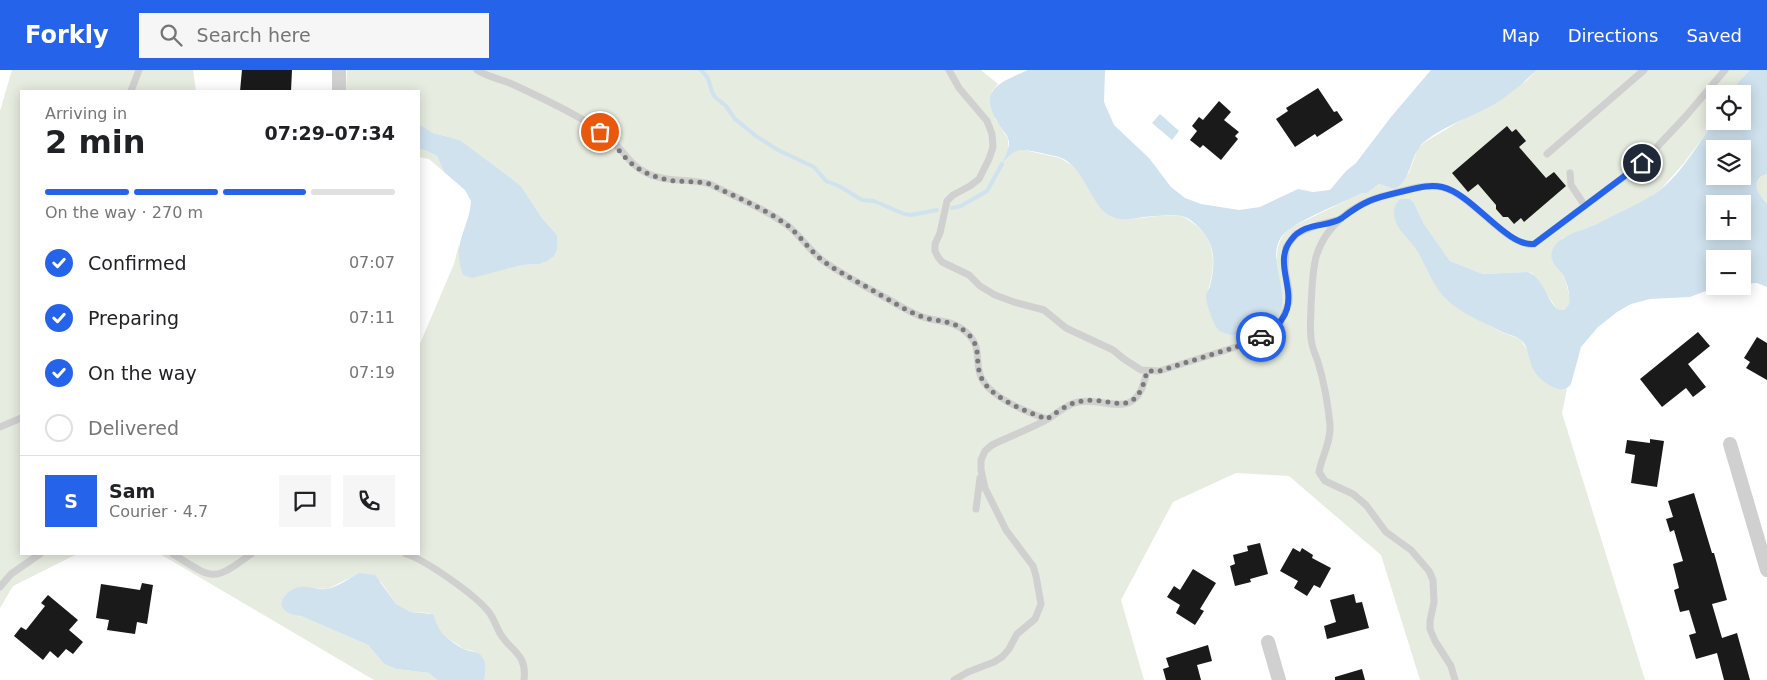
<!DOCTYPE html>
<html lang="en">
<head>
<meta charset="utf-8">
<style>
  body { margin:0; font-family:"DejaVu Sans",sans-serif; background:#f6f6f6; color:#202124; height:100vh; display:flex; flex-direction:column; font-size:19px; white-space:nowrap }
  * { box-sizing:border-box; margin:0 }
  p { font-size:16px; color:#757577 }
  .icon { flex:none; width:28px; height:28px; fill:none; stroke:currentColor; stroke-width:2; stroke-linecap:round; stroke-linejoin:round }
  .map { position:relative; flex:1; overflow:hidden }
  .drawer { position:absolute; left:20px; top:20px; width:400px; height:465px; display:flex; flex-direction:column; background:#fff; border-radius:0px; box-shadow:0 2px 12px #0003 }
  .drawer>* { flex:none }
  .buttons { position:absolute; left:1706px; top:15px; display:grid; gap:10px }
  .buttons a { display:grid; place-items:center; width:45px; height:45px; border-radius:0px; background:#fff; box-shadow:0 2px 12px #0003; font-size:25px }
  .pin { position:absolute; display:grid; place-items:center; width:42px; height:42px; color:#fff; margin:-21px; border:2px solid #fff; border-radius:50%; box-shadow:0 1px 5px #0007 }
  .courier { position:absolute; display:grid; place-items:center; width:50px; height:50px; margin:-25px; border:4px solid #2563eb; border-radius:50%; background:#fff; color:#222; box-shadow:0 1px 6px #0007 }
  .head em { font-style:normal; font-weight:800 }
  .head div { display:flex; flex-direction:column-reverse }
  .head { display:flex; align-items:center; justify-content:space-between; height:85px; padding:0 25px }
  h1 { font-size:32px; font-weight:800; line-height:38px }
  .bar { display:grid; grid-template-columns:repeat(4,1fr); gap:8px 5px; align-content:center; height:60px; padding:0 25px }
  .bar i { height:6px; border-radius:4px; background:#e0e0e0 }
  .bar .current { background:#2563eb }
  .bar p { grid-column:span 4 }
  .line { display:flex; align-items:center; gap:12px; padding:0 25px; border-top:1px solid #e0e0e0 }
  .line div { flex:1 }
  .round { display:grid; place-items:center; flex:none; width:52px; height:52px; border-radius:0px; background:#f6f6f6 }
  ol { padding:0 25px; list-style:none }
  li { display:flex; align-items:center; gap:15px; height:55px }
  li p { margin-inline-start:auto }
  li .icon { padding:5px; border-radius:50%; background:#2563eb; color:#fff; stroke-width:4 }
  li:last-child { color:#757577 }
  li i { width:28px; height:28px; border:2px solid #e0e0e0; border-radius:50% }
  header { display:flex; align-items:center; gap:30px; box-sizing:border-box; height:70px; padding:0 25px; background:#2563eb; color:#fff }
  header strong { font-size:24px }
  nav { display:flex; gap:28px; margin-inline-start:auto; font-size:18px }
  .search { width:350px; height:45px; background:#f6f6f6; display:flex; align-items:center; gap:12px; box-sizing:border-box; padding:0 18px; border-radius:0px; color:#757577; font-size:19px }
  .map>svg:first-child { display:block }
  .green { fill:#e6ecdf }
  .water { fill:#cfe2ee; fill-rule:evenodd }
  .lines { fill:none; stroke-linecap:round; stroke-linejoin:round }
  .stream { stroke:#cfe2ee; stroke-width:4 }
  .building { fill:#1a1a1a }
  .service { stroke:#d0d0d0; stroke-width:7 }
  .minor { stroke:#d0d0d0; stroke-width:14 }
  .done { stroke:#7a7a7a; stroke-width:5; stroke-dasharray:0 9 }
  .route { stroke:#2563eb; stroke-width:6 }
</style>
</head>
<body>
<header>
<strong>Forkly</strong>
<div class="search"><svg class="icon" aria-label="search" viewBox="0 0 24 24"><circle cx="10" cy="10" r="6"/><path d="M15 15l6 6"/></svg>Search here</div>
<nav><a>Map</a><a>Directions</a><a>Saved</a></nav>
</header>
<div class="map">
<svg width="1767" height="610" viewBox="0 0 1767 610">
  <rect width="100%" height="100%" fill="#fff"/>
  <g class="green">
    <polygon points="12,0 193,0 196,21 21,21 21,484 77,484 13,516 0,538 0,41"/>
    <path d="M347,0h634l17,14 -6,7 3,28 13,20v11l-5,13 9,-10 8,-4 40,9 13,8 46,53c20,1 41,-5 61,-3 5,0 9,5 13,7 26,18 22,48 13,73l71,-38c0,-14 4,-23 15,-31l70,-34h5l12,-9 15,5 15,-16 9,-25 7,-6 101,-61 11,-11h213l-11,11 -7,13h-17v27l-31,42 -23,26 -14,10 -49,25 -36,14 -10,23 10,12 4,9 4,17 -1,5 -5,6 -7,-1 -25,-36 -4,-1 -45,2 -33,-13 -26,-37 -10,-21 -5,-4h-9l-3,3 -2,12v6l4,8 15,17 32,54 14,10 41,23 19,7 8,12 2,11 32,28 5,-1 -5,24 83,267h-225l-39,-125 -92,-79 -53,-3 -63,29 -52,98 23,80h-660l2,-9 -1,-8 -8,-11 -13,-3 -19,-13 -5,-5 -10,-18 -20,-1 -8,-3 -6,-5 -15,-22 -22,-9 -31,16 -27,-2 -12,26 12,3 67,29 16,19 12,5 33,4 8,7h-63l-214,-126h259v-208l35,-82 5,-20 1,21 46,4 16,-4 17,-1 18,-29 -15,-17 -21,-32 -10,-8 -51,-38 -27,-7 -14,-9v-33h-73z"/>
    <polygon points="419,79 427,81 437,86 444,102 429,89 419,87"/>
    <path d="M1767,104v30c-8,-10 -19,-22 0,-30z"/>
  </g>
  <g class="water">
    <path d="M1028,0h77l-1,32 10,23 35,33 22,29 14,11 16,6 38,6 21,-3 38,-18 15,3 17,-2 16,-19 10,-8 35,-46 40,-47h106c-12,11 -25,23 -39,32 -23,14 -52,22 -74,40 -15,13 -11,38 -30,47l-15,-5 -12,9h-5c-19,10 -68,28 -80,43 -22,30 30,78 -29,98 -8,3 -26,2 -33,-3 -6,-4 -14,-27 -14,-35 0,-3 3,-7 4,-10 4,-16 6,-34 -3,-48 -4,-8 -16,-20 -25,-22 -9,-2 -29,0 -38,1 -13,2 -25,5 -37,-3 -6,-4 -10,-11 -14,-17 -8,-14 -17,-34 -34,-40 -7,-2 -15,-3 -22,-5 -20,-4 -22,-3 -35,12 3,-7 7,-15 7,-22 -1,-7 -7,-12 -10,-17 -22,-36 0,-42 29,-55z"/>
    <path d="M1750,0h17v104c-19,7 -8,20 0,30v83l-10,-4 -14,1 -1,-25h-27v27h4l-29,11 -40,2 -19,5 -14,8 -19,15 -17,20 -10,37c-4,5 -7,7 -13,5 -13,-4 -25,-15 -28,-28 -3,-10 -3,-18 -12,-23 -6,-3 -12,-4 -18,-7 -17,-9 -39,-18 -53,-31 -16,-15 -21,-38 -34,-55 -6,-8 -15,-15 -18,-25 -2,-7 -1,-16 5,-21h10l4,4 10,21 26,37 33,13 45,-2c15,6 18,26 29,37l7,1 5,-6c1,-10 -1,-20 -6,-29 -5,-8 -14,-12 -11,-23 5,-18 32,-21 47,-29 20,-11 43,-20 61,-33 23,-18 38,-47 55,-69h27v-27h-10l7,-13zM1715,79h27v27h-27zM1715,134h27v27h-27z"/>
    <polygon points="1160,44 1179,61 1172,70 1152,53"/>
    <path d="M419,54l14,9 27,7 51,38 10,8 21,32 15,17v14l-3,7 -7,5 -8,3 -17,1 -50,13 -9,-3c-12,-32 6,-45 8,-74l-6,-11 -21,-18 -7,-16 -10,-5 -8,-2z"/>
    <path d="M359,503l16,2 21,29 14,8 23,2c3,8 5,15 11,21 6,5 13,11 20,14 4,2 8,2 12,3 11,5 11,18 8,28h-47l-8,-7 -33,-4 -12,-5 -16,-19 -67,-29c-4,-1 -9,-1 -12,-3 -16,-8 -2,-24 11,-26 9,-1 18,3 27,2 11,-2 22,-11 32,-16z"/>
  </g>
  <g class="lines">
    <g class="stream">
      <polyline points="701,0 708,8 712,22 715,27 726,36 735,49 756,66 778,80 814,97 826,111 839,116 862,130 874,131 904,144 911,145 937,140"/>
      <polyline points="952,138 961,136 987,121 1002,94"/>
    </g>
  </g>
  <g class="building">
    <polygon points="242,0 292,0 291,21 240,21"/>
    <polygon points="1318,18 1334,42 1337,41 1343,50 1317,67 1315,64 1295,77 1276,49 1288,41 1286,38"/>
    <polygon points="1219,31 1231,42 1224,50 1239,62 1235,66 1238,69 1221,90 1203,75 1200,78 1190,70 1197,61 1192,56 1199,47 1203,50"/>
    <polygon points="1507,56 1512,62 1516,59 1526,71 1519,77 1546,108 1554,102 1566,116 1524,152 1521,148 1514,154 1508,147 1503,147 1496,139 1496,135 1478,114 1468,122 1452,103"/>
    <polygon points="1698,262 1710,276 1688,294 1706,317 1693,327 1686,318 1662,337 1640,309"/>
    <polygon points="1757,267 1767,273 1767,310 1746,298 1750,292 1744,288"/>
    <polygon points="1650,369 1664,371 1657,417 1631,413 1635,385 1625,383 1627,370 1650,373"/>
    <polygon points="1694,423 1712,483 1714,483 1727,530 1712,534 1722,568 1737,563 1750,610 1724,610 1717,583 1696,589 1689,565 1696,563 1689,540 1680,542 1674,520 1679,518 1673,494 1683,491 1674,460 1670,462 1666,449 1673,447 1668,431"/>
    <polygon points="1260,473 1268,504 1250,509 1251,512 1235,516 1230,496 1235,494 1233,485 1248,481 1247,476"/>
    <polygon points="1293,478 1300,482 1302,478 1313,485 1312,488 1331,498 1320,518 1314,515 1307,526 1294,518 1298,511 1280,501"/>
    <polygon points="1193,499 1216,513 1200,539 1204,541 1195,555 1176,543 1180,535 1167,527 1174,516 1180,520"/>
    <polygon points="142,513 153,515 147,554 137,552 135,564 107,560 109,550 96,548 101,514 140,520"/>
    <polygon points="1354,524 1356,533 1362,532 1369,558 1327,569 1324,556 1336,552 1330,530"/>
    <polygon points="48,525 78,550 69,560 83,572 73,584 66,579 58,588 50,581 43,590 14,566 21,557 26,560 45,536 41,533"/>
    <polygon points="1208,575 1212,591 1197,595 1201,610 1166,610 1163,599 1169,597 1166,588"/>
    <polygon points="1362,599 1365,610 1335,610 1335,607"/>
  </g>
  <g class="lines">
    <g class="service">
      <path d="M477,0c11,7 23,9 35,14 26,12 54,25 78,40 7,5 15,10 21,16 16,14 17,25 40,35 19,8 39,3 59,9 25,13 54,24 77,41 13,10 22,25 35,35 19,14 41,25 62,37 12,6 23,14 36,19 17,7 30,2 46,16 17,15 8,28 15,45 9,21 46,35 66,42"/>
      <polyline points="949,0 959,18 987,51 992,64 993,77 989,89 979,109 970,116 953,125 947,131 940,163 935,174 935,181 938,187 942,192 969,205 980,216 995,225 1014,232 1044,240 1066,258 1113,280 1124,289 1141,300 1159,301 1255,271 1274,259 1281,251 1289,232 1289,221 1285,198 1286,177 1296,164 1305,160 1318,155 1338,150"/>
      <polyline points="131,21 139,0"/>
      <polyline points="1547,84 1644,0"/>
      <polyline points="1570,103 1571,115 1585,136"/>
      <polyline points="0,357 21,348"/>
      <polyline points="976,439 980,408"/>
      <path d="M173,484c40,25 39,29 78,0"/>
      <path d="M406,484c20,6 69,41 82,57 6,7 8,16 13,24 12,18 26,19 23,45"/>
      <polyline points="0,517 11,504 40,484"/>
      <path d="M954,610l14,-8 26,-10 8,-5 7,-8 8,-15 18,-15 6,-15 -5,-28 -3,-10 -27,-36 -21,-42 -4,-18v-10l4,-9 7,-6c18,-9 38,-16 56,-26 10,-6 19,-15 30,-17 16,-4 36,6 50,1 13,-5 16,-20 19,-32"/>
      <path d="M1455,610l-4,-14 -16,-25 -5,-12v-8l4,-19 -1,-22 -4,-9 -18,-21 -25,-18 -20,-27 -13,-11 -28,-13 -6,-9c3,-16 12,-30 11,-47 -2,-21 -6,-43 -12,-63 -2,-6 -5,-12 -6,-18 -3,-12 -1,-26 -1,-38 1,-16 1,-33 5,-49 9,-31 37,-53 67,-61 18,-4 40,-13 59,-9 31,8 65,61 92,57l108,-81 44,-47 39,-46"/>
    </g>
    <g class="minor">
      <polyline points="339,21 339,0"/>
      <polyline points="1730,374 1767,500"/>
      <polyline points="1268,572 1279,610"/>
    </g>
  </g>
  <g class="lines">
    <path class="done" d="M600,62c13,9 19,20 30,30 9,9 22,14 34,17 15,4 31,1 46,5 25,13 54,24 77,41 13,10 22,25 35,35 17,13 37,22 55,33 14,8 28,17 43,23 17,7 30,2 46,16 17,15 8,28 15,45 9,21 46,35 66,42 9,-6 19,-14 30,-17 35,-9 58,23 70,-31h12l96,-30 6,-4"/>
    <path class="route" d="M1261,267c55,-31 6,-67 30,-97 14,-19 37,-12 51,-22 22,-17 32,-20 58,-26 14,-3 28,-8 42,-5 31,7 64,60 92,57l108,-81"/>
  </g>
</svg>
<div class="buttons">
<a><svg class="icon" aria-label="locate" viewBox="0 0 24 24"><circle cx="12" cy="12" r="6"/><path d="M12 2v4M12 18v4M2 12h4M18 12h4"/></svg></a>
<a><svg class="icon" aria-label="layers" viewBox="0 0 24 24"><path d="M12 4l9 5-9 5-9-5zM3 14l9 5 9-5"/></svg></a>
<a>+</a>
<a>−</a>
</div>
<div class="pin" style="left:600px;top:62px;background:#ea580c"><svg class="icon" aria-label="bag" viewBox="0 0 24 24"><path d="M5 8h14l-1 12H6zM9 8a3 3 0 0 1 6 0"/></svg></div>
<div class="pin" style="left:1642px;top:93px;background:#1f2937"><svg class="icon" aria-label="home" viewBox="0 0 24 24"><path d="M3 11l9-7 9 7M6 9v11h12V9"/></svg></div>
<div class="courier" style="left:1261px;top:267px"><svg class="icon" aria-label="car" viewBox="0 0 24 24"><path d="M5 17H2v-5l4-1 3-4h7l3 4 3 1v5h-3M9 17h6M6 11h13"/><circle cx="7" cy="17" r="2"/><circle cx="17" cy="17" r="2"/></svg></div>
<section class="drawer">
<div class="head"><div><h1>2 min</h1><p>Arriving in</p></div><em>07:29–07:34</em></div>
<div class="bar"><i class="current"></i><i class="current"></i><i class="current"></i><i></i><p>On the way · 270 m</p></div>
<ol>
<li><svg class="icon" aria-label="check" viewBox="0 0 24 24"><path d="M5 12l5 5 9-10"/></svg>Confirmed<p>07:07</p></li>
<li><svg class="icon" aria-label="check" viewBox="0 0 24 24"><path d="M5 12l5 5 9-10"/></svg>Preparing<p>07:11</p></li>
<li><svg class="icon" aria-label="check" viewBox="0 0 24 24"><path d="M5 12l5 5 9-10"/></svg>On the way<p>07:19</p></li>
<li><i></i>Delivered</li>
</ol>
<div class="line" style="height:90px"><b class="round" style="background:#2563eb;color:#fff">S</b><div><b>Sam</b><p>Courier · 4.7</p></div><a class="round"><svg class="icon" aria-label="chat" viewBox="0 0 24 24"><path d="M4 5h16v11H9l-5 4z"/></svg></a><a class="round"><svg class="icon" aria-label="phone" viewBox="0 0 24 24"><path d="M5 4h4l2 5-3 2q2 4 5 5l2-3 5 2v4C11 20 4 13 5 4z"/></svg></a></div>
</section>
</div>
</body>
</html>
